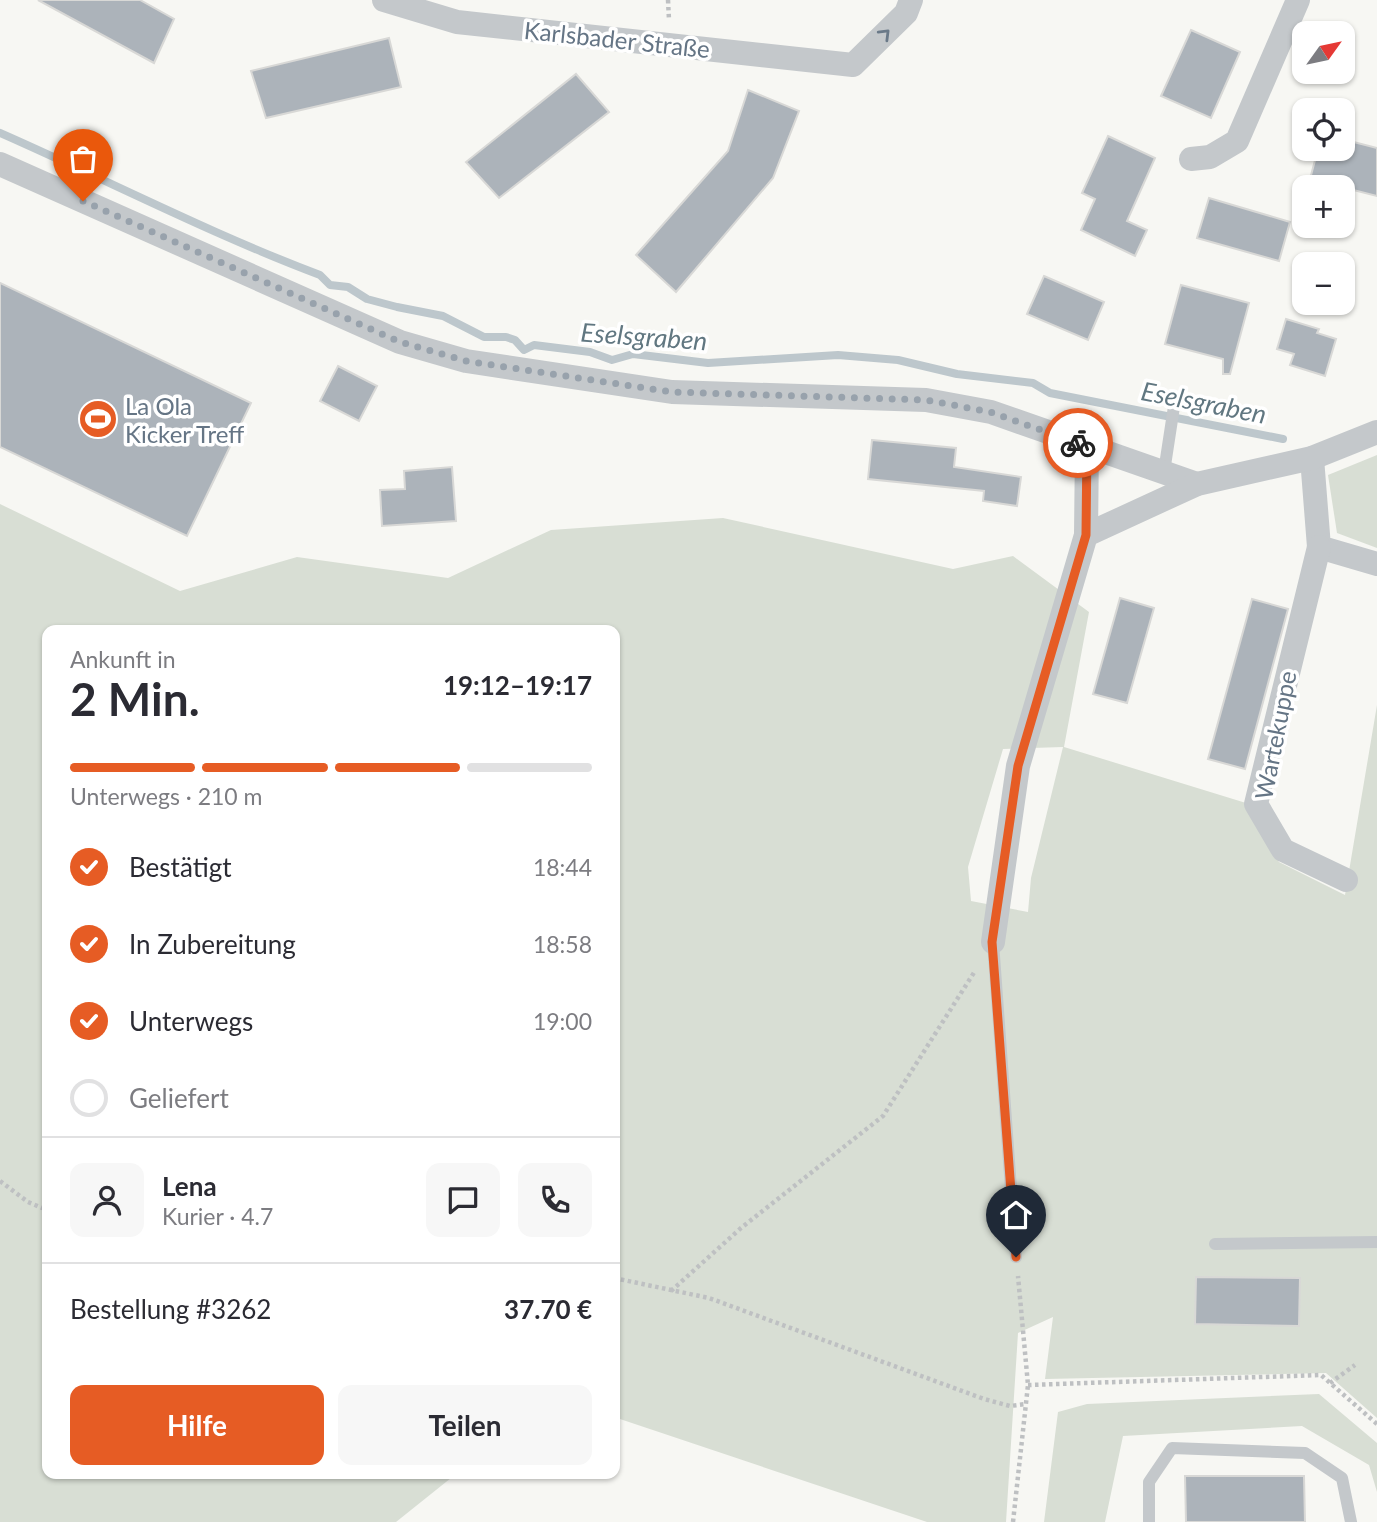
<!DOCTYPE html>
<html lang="de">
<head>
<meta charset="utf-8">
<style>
  body { margin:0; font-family:Lato,sans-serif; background:#f7f7f7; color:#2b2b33; height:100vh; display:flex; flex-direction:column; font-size:26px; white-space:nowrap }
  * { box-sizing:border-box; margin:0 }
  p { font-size:23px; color:#7c7c81 }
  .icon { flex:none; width:38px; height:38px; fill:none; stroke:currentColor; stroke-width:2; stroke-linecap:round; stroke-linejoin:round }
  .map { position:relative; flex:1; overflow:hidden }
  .panel { position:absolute; left:42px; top:625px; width:578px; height:854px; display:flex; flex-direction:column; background:#fff; border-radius:14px; box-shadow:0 2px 5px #0004 }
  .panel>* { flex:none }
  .needle { width:46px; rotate:57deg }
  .controls { position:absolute; left:1292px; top:21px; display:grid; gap:14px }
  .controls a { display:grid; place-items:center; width:63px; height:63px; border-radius:14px; background:#fff; box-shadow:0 2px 5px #0004; font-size:35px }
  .pin { position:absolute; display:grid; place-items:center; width:60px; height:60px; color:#fff; margin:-72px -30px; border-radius:50% 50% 50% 0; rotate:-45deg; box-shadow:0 0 7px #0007 }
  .pin .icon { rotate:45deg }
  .courier { position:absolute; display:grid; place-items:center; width:70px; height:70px; margin:-35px; border:5px solid #e65c24; border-radius:50%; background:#fff; color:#222; box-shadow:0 2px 9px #0007 }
  .summary em { font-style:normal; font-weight:700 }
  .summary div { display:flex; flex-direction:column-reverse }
  .summary { display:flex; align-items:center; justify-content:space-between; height:119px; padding:0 28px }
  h1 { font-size:46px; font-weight:700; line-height:52px }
  .bar { display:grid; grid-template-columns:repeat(4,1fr); gap:10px 7px; align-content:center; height:84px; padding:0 28px }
  .bar i { height:9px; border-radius:5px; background:#e1e1e2 }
  .bar .current { background:#e65c24 }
  .bar p { grid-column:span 4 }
  .line { display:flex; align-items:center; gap:18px; padding:0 28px; border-top:2px solid #e1e1e2 }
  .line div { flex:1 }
  .round { display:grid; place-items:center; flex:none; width:74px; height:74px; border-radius:14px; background:#f7f7f7 }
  ol { padding:0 28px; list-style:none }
  li { display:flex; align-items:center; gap:21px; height:77px }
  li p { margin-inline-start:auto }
  li .icon { padding:7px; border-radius:50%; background:#e65c24; color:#fff; stroke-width:4 }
  li:last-child { color:#7c7c81 }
  li i { width:38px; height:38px; border:4px solid #e1e1e2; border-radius:50% }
  .button { display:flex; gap:14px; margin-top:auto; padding:14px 28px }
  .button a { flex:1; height:80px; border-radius:14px; background:#e65c24; color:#fff; font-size:28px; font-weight:700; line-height:80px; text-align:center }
  .button a+a { background:#f7f7f7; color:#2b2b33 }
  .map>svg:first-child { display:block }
  .green { fill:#d8ded4; fill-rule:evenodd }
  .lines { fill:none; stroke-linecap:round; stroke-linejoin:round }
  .stream { stroke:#bdc7cc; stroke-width:8 }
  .building { fill:#acb3ba; stroke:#d8d8d6; stroke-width:2 }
  .path { stroke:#bec0c2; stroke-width:4.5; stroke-dasharray:3.5 3.5; stroke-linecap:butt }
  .service { stroke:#c4c8cb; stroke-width:12 }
  .minor { stroke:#c4c8cb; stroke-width:24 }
  .oneway { stroke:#6a7988 }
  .done { stroke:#98a2ac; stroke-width:7; stroke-dasharray:0 12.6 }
  .route { stroke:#e65c24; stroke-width:9 }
  .labels { text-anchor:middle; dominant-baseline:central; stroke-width:7; stroke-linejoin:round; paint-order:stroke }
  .street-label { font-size:24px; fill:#657585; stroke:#fff }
  .poi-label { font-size:24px; fill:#657585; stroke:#fff; text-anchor:start }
  .water-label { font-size:26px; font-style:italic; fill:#617781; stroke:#fff }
</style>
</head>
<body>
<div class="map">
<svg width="1377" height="1522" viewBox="0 0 1377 1522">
  <rect width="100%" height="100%" fill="#f7f7f3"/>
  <g class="green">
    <polygon points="1377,455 1377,548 1337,533 1328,475"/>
    <path d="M0,504l180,87 117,-34 151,21 103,-48 172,-12 230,51 60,-13 76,56 -25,135 182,56 33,59 66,33 32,-190v713l-51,-45 -281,6 8,-62 -35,16 -12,189h-79l-313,-105v-787h-567v844h409l-60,48h-396zM1063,747l-32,131 -3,34 -57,-11 -3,-34 35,-118z"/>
    <polygon points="1319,1394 1377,1443 1377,1492 1369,1465 1302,1426 1123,1436 1105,1522 1044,1522 1058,1412 1087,1404"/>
  </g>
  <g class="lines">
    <path class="stream" d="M0,133c107,47 211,101 320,142l10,10 18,2 19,12 30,8 46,9 41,21h22l9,3 9,10 10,-5 56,7 22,8 21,-6 75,9 130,-8 60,5 59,14 76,9 17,10 233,46"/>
  </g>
  <g class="building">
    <polygon points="38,0 140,0 174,19 154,63"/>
    <polygon points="1191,30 1240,52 1211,118 1161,96"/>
    <polygon points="389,38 401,87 266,118 251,71"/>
    <polygon points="576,74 609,112 499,198 466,162"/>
    <polygon points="748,90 799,111 773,178 676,292 636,255 728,151"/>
    <polygon points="1108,136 1155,158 1127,221 1147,230 1135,256 1081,230 1095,199 1082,193"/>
    <polygon points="1342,139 1377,148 1377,196 1310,179 1318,149 1342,149"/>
    <polygon points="1209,198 1290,222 1279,261 1197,238"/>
    <polygon points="1044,276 1104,302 1088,340 1027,314"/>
    <polygon points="0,283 251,403 187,536 0,447"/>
    <polygon points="1181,285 1249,303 1230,374 1223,374 1223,359 1165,344"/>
    <polygon points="1286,319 1319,329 1317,333 1336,339 1325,376 1290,365 1294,354 1277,349"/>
    <polygon points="338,366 377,386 359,421 320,401"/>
    <polygon points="872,440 956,448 954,467 1021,477 1017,506 983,501 984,491 868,479"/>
    <polygon points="452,467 456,521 382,526 380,490 405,489 404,471"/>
    <polygon points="1120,598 1154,608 1127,703 1093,694"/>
    <polygon points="1252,599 1288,609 1245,769 1208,759"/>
    <polygon points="1196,1277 1300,1278 1299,1326 1195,1324"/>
    <polygon points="1185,1476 1304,1476 1305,1522 1186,1522"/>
  </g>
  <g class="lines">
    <g class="path">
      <polyline points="668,0 669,20"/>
      <polyline points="0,1181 28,1202 47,1210"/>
      <polyline points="614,1278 709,1298 984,1399 1010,1406 1026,1404"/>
      <polyline points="671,1291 741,1228 883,1116 975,971"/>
      <polyline points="1330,1383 1355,1365"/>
      <polyline points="1028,1385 1321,1375 1377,1424"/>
      <polyline points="1013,1522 1028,1385 1018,1276"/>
    </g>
    <g class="service">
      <polyline points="1164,472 1175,400"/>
      <polyline points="993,942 1016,1257"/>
      <polyline points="1215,1244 1377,1242"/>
      <polyline points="1149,1522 1149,1482 1172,1448 1305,1453 1342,1478 1351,1522"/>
    </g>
    <g class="minor">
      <polyline points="384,0 457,22 853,65 906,13 911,0"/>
      <polyline points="1191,159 1210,157 1237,141 1298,0"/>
      <polyline points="0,164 400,342 466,361 672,392 926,400 991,412 1197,484"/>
      <polyline points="1312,458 1319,547 1377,564"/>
      <polyline points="1086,535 1087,446"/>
      <polyline points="1319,547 1256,804 1283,850 1346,880"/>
      <polyline points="993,942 1018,766 1086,535 1197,484 1312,458 1377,432"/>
    </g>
  </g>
  <defs><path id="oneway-chevron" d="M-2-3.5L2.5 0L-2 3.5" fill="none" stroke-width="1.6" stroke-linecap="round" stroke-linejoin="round" transform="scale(1.75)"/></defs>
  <use class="oneway" href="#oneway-chevron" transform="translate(885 34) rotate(-45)"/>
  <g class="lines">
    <polyline class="done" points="83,201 400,342 466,361 672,392 926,400 990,412 1078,443"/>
    <polyline class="route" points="1016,1257 992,942 1018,766 1086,535 1087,446 1078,443"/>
  </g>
  <defs>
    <symbol id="stadium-disc" viewBox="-11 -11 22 22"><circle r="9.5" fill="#e65c24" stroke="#fff"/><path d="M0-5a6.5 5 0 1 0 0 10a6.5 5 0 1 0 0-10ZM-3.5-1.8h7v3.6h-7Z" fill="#fff"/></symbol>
  </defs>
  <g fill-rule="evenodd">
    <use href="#stadium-disc" x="76" y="397" width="44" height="44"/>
  </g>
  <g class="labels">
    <g class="street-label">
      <text transform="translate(617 39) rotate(6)">Karlsbader Straße</text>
      <text transform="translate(1275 735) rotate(-79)">Wartekuppe</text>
    </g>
    <g class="poi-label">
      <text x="125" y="405">La Ola<tspan x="125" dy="28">Kicker Treff</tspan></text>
    </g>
    <g class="water-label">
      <text transform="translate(644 336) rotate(4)">Eselsgraben</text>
      <text transform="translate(1204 402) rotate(11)">Eselsgraben</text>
    </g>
  </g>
</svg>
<div class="controls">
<a><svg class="needle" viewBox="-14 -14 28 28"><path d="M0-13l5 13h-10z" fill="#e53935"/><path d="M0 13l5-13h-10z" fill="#7c7c81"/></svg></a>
<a><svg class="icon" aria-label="locate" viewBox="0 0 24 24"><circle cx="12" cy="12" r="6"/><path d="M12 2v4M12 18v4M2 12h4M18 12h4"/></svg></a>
<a>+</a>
<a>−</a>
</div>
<div class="pin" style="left:83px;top:201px;background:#ea580c"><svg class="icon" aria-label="bag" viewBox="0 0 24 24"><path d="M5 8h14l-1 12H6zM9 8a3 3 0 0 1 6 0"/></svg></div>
<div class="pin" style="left:1016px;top:1257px;background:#1f2937"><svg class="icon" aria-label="home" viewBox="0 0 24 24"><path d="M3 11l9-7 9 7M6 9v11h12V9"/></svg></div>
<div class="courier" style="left:1078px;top:443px"><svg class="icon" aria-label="bike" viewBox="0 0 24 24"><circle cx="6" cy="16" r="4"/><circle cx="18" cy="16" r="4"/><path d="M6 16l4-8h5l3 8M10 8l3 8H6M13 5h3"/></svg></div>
<section class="panel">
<div class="summary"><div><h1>2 Min.</h1><p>Ankunft in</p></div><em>19:12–19:17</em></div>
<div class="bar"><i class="current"></i><i class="current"></i><i class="current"></i><i></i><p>Unterwegs · 210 m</p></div>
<ol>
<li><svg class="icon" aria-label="check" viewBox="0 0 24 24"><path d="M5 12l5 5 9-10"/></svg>Bestätigt<p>18:44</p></li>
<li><svg class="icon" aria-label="check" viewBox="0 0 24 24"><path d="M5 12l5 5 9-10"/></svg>In Zubereitung<p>18:58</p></li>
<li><svg class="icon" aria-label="check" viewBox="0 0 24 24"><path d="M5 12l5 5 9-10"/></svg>Unterwegs<p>19:00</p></li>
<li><i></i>Geliefert</li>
</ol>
<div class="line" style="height:126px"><a class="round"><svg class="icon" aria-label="person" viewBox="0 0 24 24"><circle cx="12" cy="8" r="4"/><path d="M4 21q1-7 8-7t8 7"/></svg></a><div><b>Lena</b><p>Kurier · 4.7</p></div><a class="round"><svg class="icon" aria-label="chat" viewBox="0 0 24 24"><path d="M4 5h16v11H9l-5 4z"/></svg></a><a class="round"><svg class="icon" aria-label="phone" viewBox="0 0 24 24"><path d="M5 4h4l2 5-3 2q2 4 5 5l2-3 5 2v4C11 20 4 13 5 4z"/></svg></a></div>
<div class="line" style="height:91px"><div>Bestellung #3262</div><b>37.70 €</b></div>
<div class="button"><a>Hilfe</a><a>Teilen</a></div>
</section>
</div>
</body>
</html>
